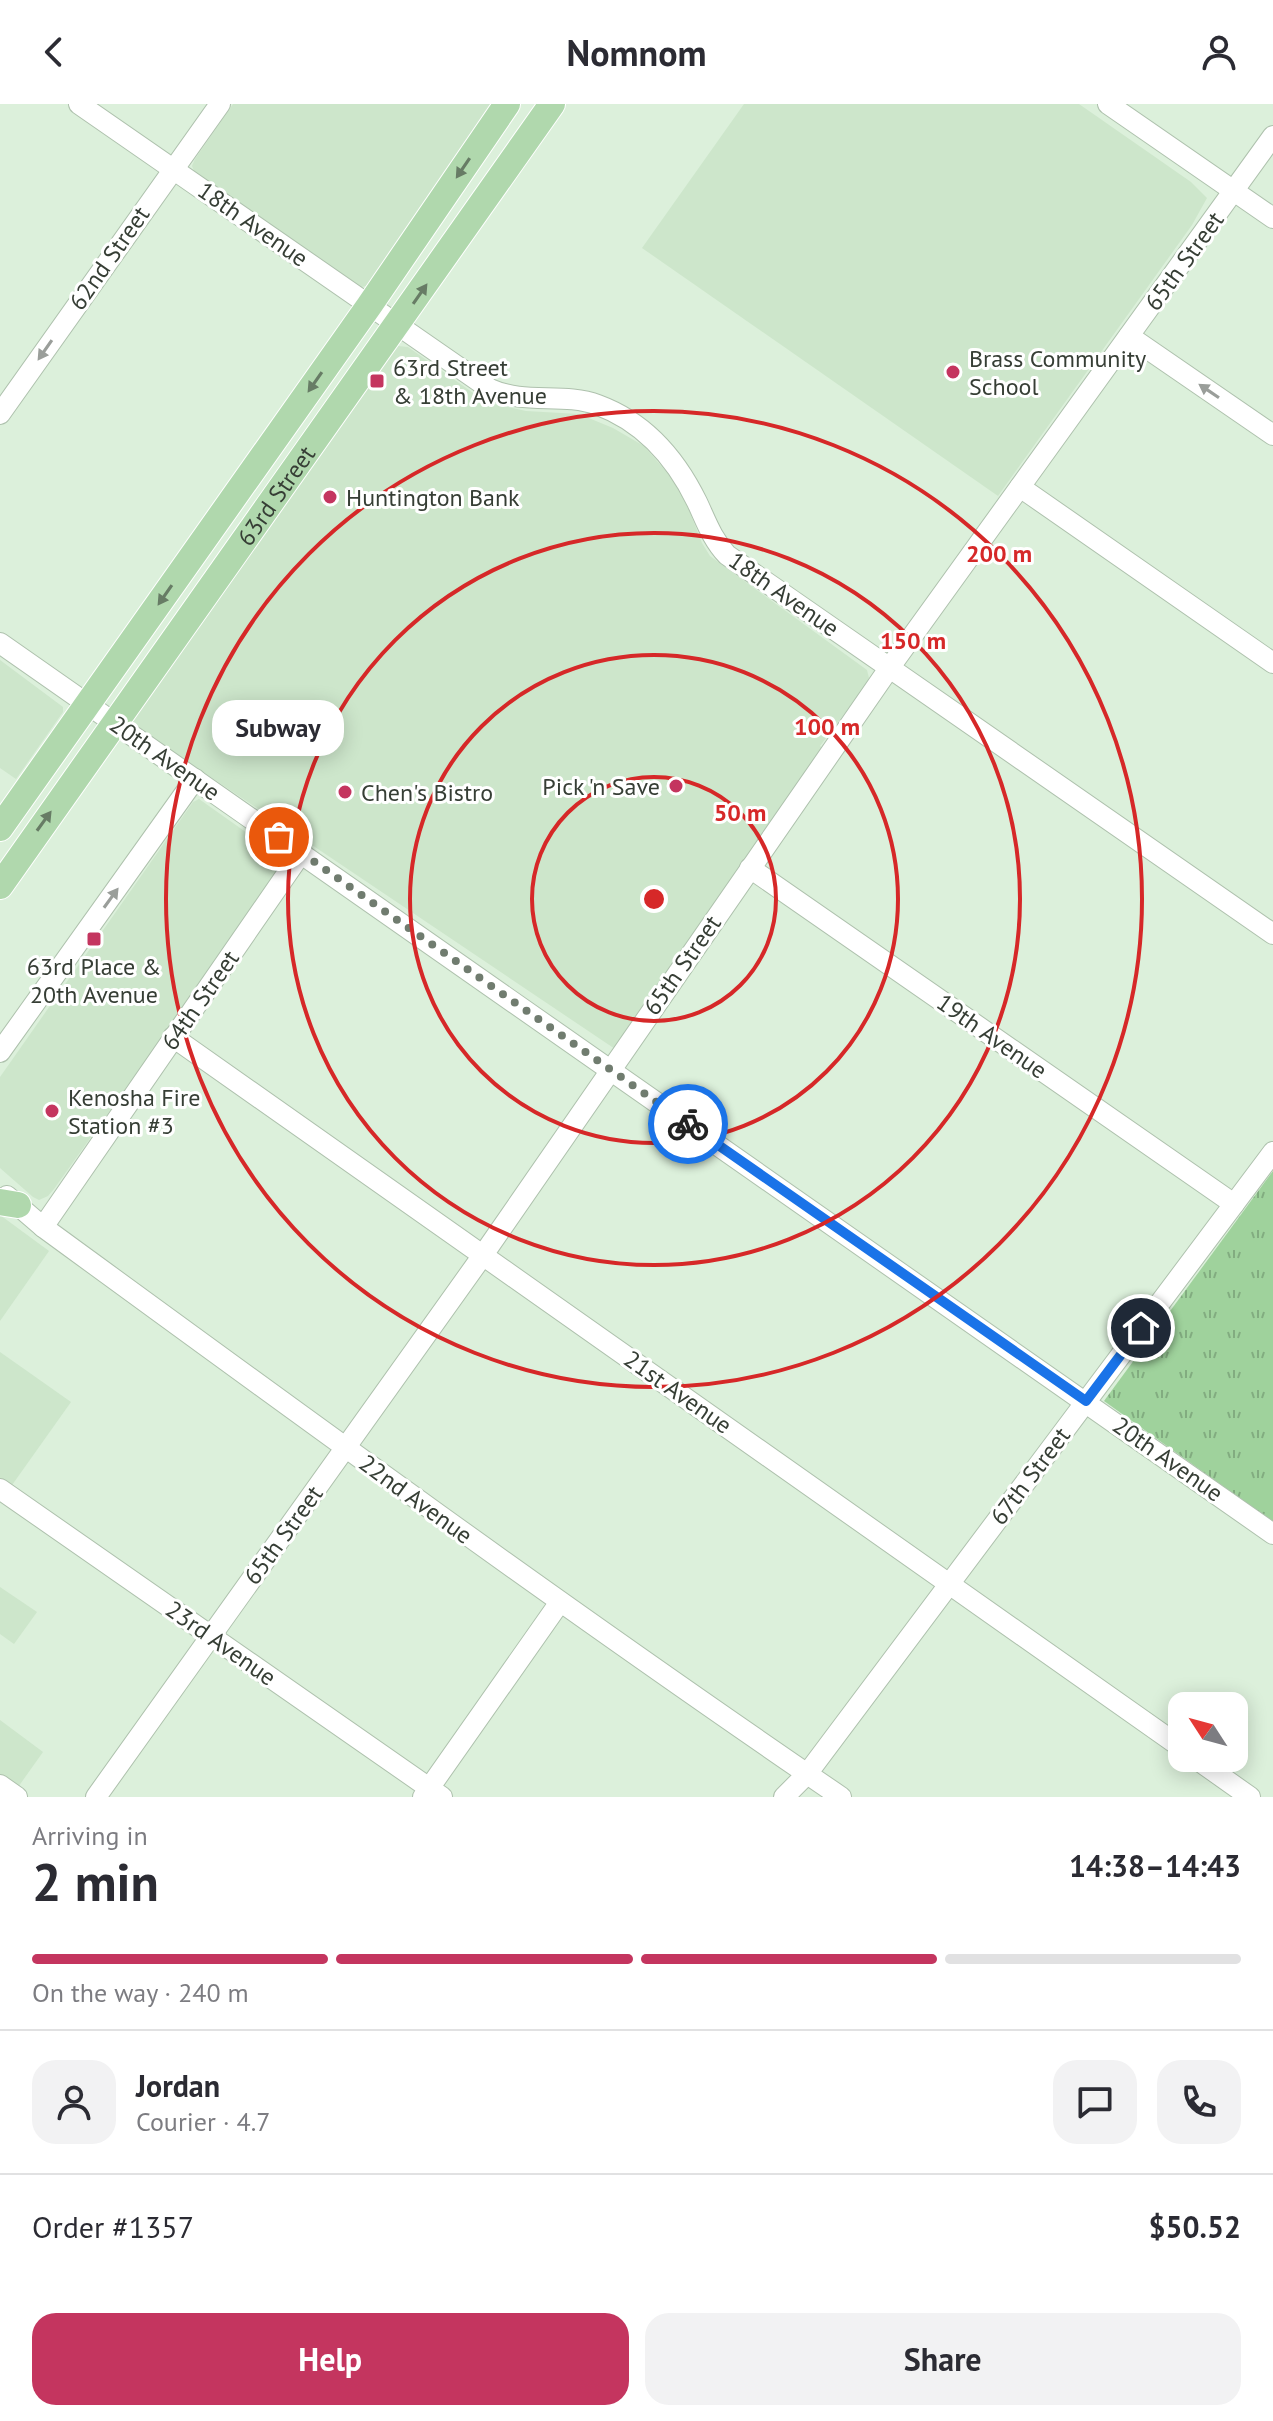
<!DOCTYPE html>
<html lang="en">
<head>
<meta charset="utf-8">
<style>
  body { margin:0; font-family:"PT Sans",sans-serif; background:#f2f2f3; color:#2b2b33; height:100vh; display:flex; flex-direction:column; font-size:30px; white-space:nowrap }
  * { box-sizing:border-box; margin:0 }
  p { font-size:26px; color:#7c7c81 }
  .icon { flex:none; width:44px; height:44px; fill:none; stroke:currentColor; stroke-width:2; stroke-linecap:round; stroke-linejoin:round }
  .map { position:relative; height:1693px; overflow:hidden }
  .sheet { display:flex; flex-direction:column; background:#fff; flex:1 }
  .sheet>* { flex:none }
  .needle { width:52px; rotate:306deg }
  .controls { position:absolute; left:1168px; top:1588px; display:grid; gap:16px }
  .controls a { display:grid; place-items:center; width:80px; height:80px; border-radius:16px; background:#fff; box-shadow:0 4px 20px #0003; font-size:40px }
  .pin { position:absolute; display:grid; place-items:center; width:68px; height:68px; color:#fff; margin:-34px; border:4px solid #fff; border-radius:50%; box-shadow:0 2px 8px #0007 }
  .courier { position:absolute; display:grid; place-items:center; width:80px; height:80px; margin:-40px; border:6px solid #1a73e8; border-radius:50%; background:#fff; color:#222; box-shadow:0 2px 10px #0007 }
  .bubble { position:absolute; height:56px; border-radius:24px; background:#fff; box-shadow:0 4px 20px #0003; font-size:26px; font-weight:800; line-height:56px; text-align:center }
  .overview em { font-style:normal; font-weight:800 }
  .overview div { display:flex; flex-direction:column-reverse }
  .overview { display:flex; align-items:center; justify-content:space-between; height:136px; padding:0 32px }
  h1 { font-size:52px; font-weight:800; line-height:60px }
  .bar { display:grid; grid-template-columns:repeat(4,1fr); gap:12px 8px; align-content:center; height:96px; padding:0 32px }
  .bar i { height:10px; border-radius:6px; background:#e1e1e2 }
  .bar .selected { background:#c4355f }
  .bar p { grid-column:span 4 }
  .line { display:flex; align-items:center; gap:20px; padding:0 32px; border-top:2px solid #e1e1e2 }
  .line div { flex:1 }
  .round { display:grid; place-items:center; flex:none; width:84px; height:84px; border-radius:24px; background:#f2f2f3 }
  .primary-button { display:flex; gap:16px; margin-top:auto; padding:16px 32px }
  .primary-button a { flex:1; height:92px; border-radius:24px; background:#c4355f; color:#fff; font-size:32px; font-weight:800; line-height:92px; text-align:center }
  .primary-button a+a { background:#f2f2f3; color:#2b2b33 }
  header { display:flex; justify-content:space-between; align-items:center; height:104px; padding:0 32px; background:#fff; font-size:36px; font-weight:800 }
  .map>svg:first-child { display:block }
  .built { fill:#cde6cb }
  .park { fill:url(#park-tufts) }
  .lines { fill:none; stroke-linecap:round; stroke-linejoin:round }
  .minor-casing { stroke:#aec1ad; stroke-width:22 }
  .major-casing { stroke:#fff; stroke-width:28 }
  .minor { stroke:#fff; stroke-width:20 }
  .major { stroke:#b0d8ad; stroke-width:26 }
  .oneway { fill:#677c65 }
  .oneway2 { fill:#9a9e9a }
  .done { stroke:#707c6f; stroke-width:8; stroke-dasharray:0 14.4 }
  .route { stroke:#1a73e8; stroke-width:10 }
  .ring { fill:none; stroke:#d62828; stroke-width:4 }
  .poi-dot { fill:#c4355f; stroke:#fff; stroke-width:3 }
  .labels { text-anchor:middle; dominant-baseline:central; stroke-width:6; stroke-linejoin:round; paint-order:stroke }
  .street-label { font-size:24px; fill:#363e35; stroke:#fff }
  .poi-label { font-size:24px; fill:#363e35; stroke:#fff; text-anchor:start }
  .centre { fill:#d62828; stroke:#fff; stroke-width:4 }
  .ring-label { font-size:24px; text-anchor:middle; font-weight:bold; fill:#d62828; stroke:#fff; stroke-width:6; stroke-linejoin:round; paint-order:stroke }
</style>
</head>
<body>
<header><svg class="icon" aria-label="back" viewBox="0 0 24 24"><path d="M15 5l-7 7 7 7"/></svg>Nomnom<svg class="icon" aria-label="person" viewBox="0 0 24 24"><circle cx="12" cy="8" r="4"/><path d="M4 21q1-7 8-7t8 7"/></svg></header>
<div class="map">
<svg width="1273" height="1693" viewBox="0 0 1273 1693">
  <defs>
    <pattern id="park-tufts" width="24" height="20" patternUnits="userSpaceOnUse" patternTransform="scale(2)"><rect width="24" height="20" fill="#9fd29c"/><path d="M3 7l-1-3M5 7V3M7 7l1-3M15 17l-1-3M17 17v-4M19 17l1-3" fill="none" stroke="#82ac80"/></pattern>
  </defs>
  <rect width="100%" height="100%" fill="#dcf0db"/>
  <g class="built">
    <polygon points="233,0 495,0 367,182 361,183 194,67 192,62 195,55"/>
    <polygon points="744,0 1079,0 1191,78 1207,94 1192,121 998,392 642,144"/>
    <polygon points="398,242 408,243 486,298 526,307 579,310 613,324 644,342 670,372 684,393 702,439 710,452 867,566 869,574 866,581 820,642 830,650 621,949 132,620 132,613 391,245"/>
    <polygon points="0,556 63,603 63,608 16,675 0,664"/>
    <polygon points="199,695 277,750 285,761 54,1085 48,1092 39,1096 33,1093 0,1064 0,973 193,698"/>
    <polygon points="0,1111 49,1147 0,1217"/>
    <polygon points="0,1248 71,1298 0,1398"/>
    <polygon points="0,1483 37,1508 14,1540 0,1530"/>
    <polygon points="0,1616 43,1648 11,1693 0,1693"/>
  </g>
  <polygon class="park" points="1273,1067 1273,1418 1104,1297"/>
  <g class="lines">
    <defs>
      <g id="minor">
        <path d="M79,0l411,285c35,16 73,3 108,16 46,17 78,54 99,97 9,19 15,37 30,53l546,379"/>
        <polyline points="1108,0 1273,114"/>
        <polyline points="1129,232 1273,331"/>
        <polyline points="0,310 220,0"/>
        <polyline points="1020,383 1273,559"/>
        <polyline points="0,539 1273,1430"/>
        <polyline points="750,764 1234,1100"/>
        <polyline points="173,933 1182,1644"/>
        <polyline points="0,948 195,675"/>
        <path d="M7,1092l36,31c264,193 528,386 798,570"/>
        <polyline points="43,1123 302,748"/>
        <polyline points="0,1385 442,1693"/>
        <polyline points="1195,1654 1250,1693"/>
        <polyline points="0,1681 17,1693"/>
        <polyline points="96,1693 483,1151 890,563 1273,32"/>
        <polyline points="423,1693 560,1498"/>
        <polyline points="784,1693 807,1670 1273,1048"/>
      </g>
      <g id="major">
        <polyline points="0,724 369,202 507,0"/>
        <path id="s1" d="M0,782l552,-782"/>
        <polyline points="0,1098 18,1101"/>
      </g>
    </defs>
    <use href="#minor" class="minor-casing"/>
    <use href="#major" class="major-casing"/>
    <use href="#minor" class="minor"/>
    <use href="#major" class="major"/>
  </g>
  <defs><path id="oneway-solid" d="M-6-.8H1V-3.2L6.5 0L1 3.2V.8H-6Z" transform="scale(2)"/></defs>
  <g class="oneway">
    <use href="#oneway-solid" transform="translate(463 64) rotate(124)"/>
    <use href="#oneway-solid" transform="translate(420 190) rotate(-55)"/>
    <use href="#oneway-solid" transform="translate(315 278) rotate(125)"/>
    <use href="#oneway-solid" transform="translate(165 491) rotate(125)"/>
    <use href="#oneway-solid" transform="translate(44 717) rotate(-54)"/>
  </g>
  <g class="oneway2">
    <use href="#oneway-solid" transform="translate(45 246) rotate(125)"/>
    <use href="#oneway-solid" transform="translate(1209 287) rotate(-146)"/>
    <use href="#oneway-solid" transform="translate(111 794) rotate(-54)"/>
  </g>
  <g class="lines">
    <polyline class="done" points="279,733 688,1020"/>
    <polyline class="route" points="688,1020 1086,1297 1141,1224"/>
  </g>
  <g class="ring">
    <circle cx="654" cy="795" r="122"/>
    <circle cx="654" cy="795" r="244"/>
    <circle cx="654" cy="795" r="366"/>
    <circle cx="654" cy="795" r="488"/>
  </g>
  <g class="poi-dot">
    <circle cx="953" cy="268" r="8"/>
    <rect x="369" y="269" width="16" height="16" rx="4"/>
    <circle cx="330" cy="393" r="8"/>
    <circle cx="676" cy="682" r="8"/>
    <circle cx="345" cy="688" r="8"/>
    <rect x="86" y="827" width="16" height="16" rx="4"/>
    <circle cx="52" cy="1007" r="8"/>
  </g>
  <g class="labels">
    <g class="street-label">
      <text transform="translate(253 120) rotate(35)">18th Avenue</text>
      <text transform="translate(109 154) rotate(-55)">62nd Street</text>
      <text transform="translate(1184 157) rotate(-54)">65th Street</text>
      <text stroke="none"><textPath href="#s1" startOffset="478">63rd Street</textPath></text>
      <text transform="translate(784 490) rotate(35)">18th Avenue</text>
      <text transform="translate(165 654) rotate(35)">20th Avenue</text>
      <text transform="translate(682 861) rotate(-55)">65th Street</text>
      <text transform="translate(200 896) rotate(-55)">64th Street</text>
      <text transform="translate(992 932) rotate(35)">19th Avenue</text>
      <text transform="translate(678 1288) rotate(35)">21st Avenue</text>
      <text transform="translate(1168 1355) rotate(35)">20th Avenue</text>
      <text transform="translate(1030 1372) rotate(-53)">67th Street</text>
      <text transform="translate(416 1395) rotate(36)">22nd Avenue</text>
      <text transform="translate(283 1431) rotate(-54)">65th Street</text>
      <text transform="translate(221 1539) rotate(35)">23rd Avenue</text>
    </g>
    <g class="poi-label">
      <text x="969" y="254">Brass Community<tspan x="969" dy="28">School</tspan></text>
      <text x="393" y="263">63rd Street<tspan x="393" dy="28">&amp; 18th Avenue</tspan></text>
      <text x="346" y="393">Huntington Bank</text>
      <text x="660" y="682" text-anchor="end">Pick 'n Save</text>
      <text x="361" y="688">Chen's Bistro</text>
      <text x="94" y="862" text-anchor="middle">63rd Place &amp;<tspan x="94" dy="28">20th Avenue</tspan></text>
      <text x="68" y="993">Kenosha Fire<tspan x="68" dy="28">Station #3</tspan></text>
    </g>
  </g>
  <circle cx="654" cy="795" r="12" class="centre"/>
  <g class="ring-label">
    <text x="999" y="458">200 m</text>
    <text x="913" y="545">150 m</text>
    <text x="827" y="631">100 m</text>
    <text x="740" y="717">50 m</text>
  </g>
</svg>
<div class="controls">
<a><svg class="needle" viewBox="-14 -14 28 28"><path d="M0-13l5 13h-10z" fill="#e53935"/><path d="M0 13l5-13h-10z" fill="#7c7c81"/></svg></a>
</div>
<div class="pin" style="left:279px;top:733px;background:#ea580c"><svg class="icon" aria-label="bag" viewBox="0 0 24 24"><path d="M5 8h14l-1 12H6zM9 8a3 3 0 0 1 6 0"/></svg></div>
<div class="pin" style="left:1141px;top:1224px;background:#1f2937"><svg class="icon" aria-label="home" viewBox="0 0 24 24"><path d="M3 11l9-7 9 7M6 9v11h12V9"/></svg></div>
<div class="courier" style="left:688px;top:1020px"><svg class="icon" aria-label="bike" viewBox="0 0 24 24"><circle cx="6" cy="16" r="4"/><circle cx="18" cy="16" r="4"/><path d="M6 16l4-8h5l3 8M10 8l3 8H6M13 5h3"/></svg></div>
<div class="bubble" style="left:212px;top:596px;width:132px">Subway</div>
</div>
<section class="sheet">
<div class="overview"><div><h1>2 min</h1><p>Arriving in</p></div><em>14:38–14:43</em></div>
<div class="bar"><i class="selected"></i><i class="selected"></i><i class="selected"></i><i></i><p>On the way · 240 m</p></div>
<div class="line" style="height:144px"><a class="round"><svg class="icon" aria-label="person" viewBox="0 0 24 24"><circle cx="12" cy="8" r="4"/><path d="M4 21q1-7 8-7t8 7"/></svg></a><div><b>Jordan</b><p>Courier · 4.7</p></div><a class="round"><svg class="icon" aria-label="chat" viewBox="0 0 24 24"><path d="M4 5h16v11H9l-5 4z"/></svg></a><a class="round"><svg class="icon" aria-label="phone" viewBox="0 0 24 24"><path d="M5 4h4l2 5-3 2q2 4 5 5l2-3 5 2v4C11 20 4 13 5 4z"/></svg></a></div>
<div class="line" style="height:104px"><div>Order #1357</div><b>$50.52</b></div>
<div class="primary-button"><a>Help</a><a>Share</a></div>
</section>
</body>
</html>
